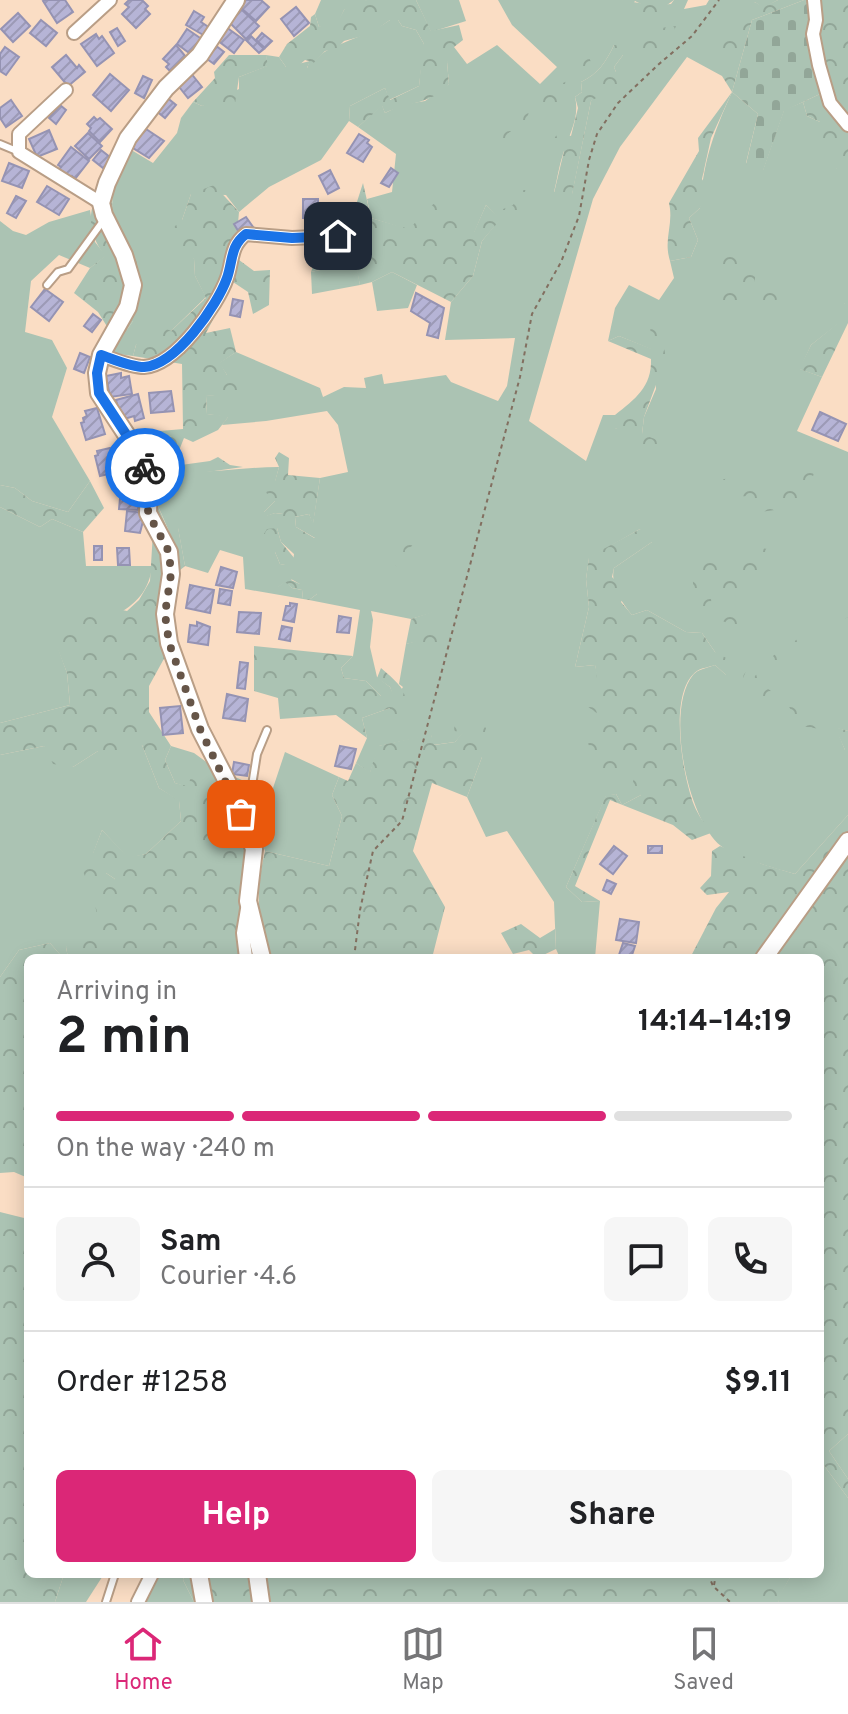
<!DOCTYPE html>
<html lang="en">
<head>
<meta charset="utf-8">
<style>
  body { margin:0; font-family:Overpass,sans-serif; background:#f6f6f6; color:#202124; height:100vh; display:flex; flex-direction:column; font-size:30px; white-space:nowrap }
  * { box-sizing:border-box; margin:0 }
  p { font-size:26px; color:#757577 }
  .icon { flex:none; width:44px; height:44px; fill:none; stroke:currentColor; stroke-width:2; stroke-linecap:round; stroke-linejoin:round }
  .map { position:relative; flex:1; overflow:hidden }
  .sheet { position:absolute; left:24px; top:954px; width:800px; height:624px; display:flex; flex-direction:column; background:#fff; border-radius:12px; box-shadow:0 4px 20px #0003 }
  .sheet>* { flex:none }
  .pin { position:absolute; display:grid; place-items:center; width:68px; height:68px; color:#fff; margin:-34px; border-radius:16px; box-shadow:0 4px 12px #0006 }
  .courier { position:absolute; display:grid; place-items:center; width:80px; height:80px; margin:-40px; border:6px solid #1a73e8; border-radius:50%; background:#fff; color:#222; box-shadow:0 2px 10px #0007 }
  .overview em { font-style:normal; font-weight:700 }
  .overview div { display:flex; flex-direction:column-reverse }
  .overview { display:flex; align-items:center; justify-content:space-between; height:136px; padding:0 32px }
  h1 { font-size:52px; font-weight:700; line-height:60px }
  .bar { display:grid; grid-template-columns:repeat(4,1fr); gap:12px 8px; align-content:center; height:96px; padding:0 32px }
  .bar i { height:10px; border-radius:6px; background:#e0e0e0 }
  .bar .current { background:#db2777 }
  .bar p { grid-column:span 4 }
  .line { display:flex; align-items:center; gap:20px; padding:0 32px; border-top:2px solid #e0e0e0 }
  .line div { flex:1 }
  .round { display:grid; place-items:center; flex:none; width:84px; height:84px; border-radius:12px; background:#f6f6f6 }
  .button { display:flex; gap:16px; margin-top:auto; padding:16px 32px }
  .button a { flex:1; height:92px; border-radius:12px; background:#db2777; color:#fff; font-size:32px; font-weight:700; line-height:92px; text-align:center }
  .button a+a { background:#f6f6f6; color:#202124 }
  .tabs { display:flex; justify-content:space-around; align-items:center; height:112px; border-top:2px solid #e0e0e0; background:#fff; font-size:22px; color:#757577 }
  .tabs a { display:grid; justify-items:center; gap:4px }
  .tabs .current { color:#db2777 }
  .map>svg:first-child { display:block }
  .grass { fill:#abc3b3; fill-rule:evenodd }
  .forest { fill:url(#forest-crowns) }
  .cemetery { fill:url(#cemetery-stones) }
  .building { fill:url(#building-hatch); stroke:#9593b3; stroke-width:2 }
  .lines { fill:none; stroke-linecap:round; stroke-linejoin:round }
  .lane-casing { stroke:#b99e86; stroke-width:10 }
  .street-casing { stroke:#b99e86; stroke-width:16 }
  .secondary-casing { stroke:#b99e86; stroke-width:20 }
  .path { stroke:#826f60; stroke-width:2; stroke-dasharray:4 4; stroke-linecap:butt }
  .lane { stroke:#fff; stroke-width:6 }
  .street { stroke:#fff; stroke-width:12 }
  .secondary { stroke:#fff; stroke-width:16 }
  .done { stroke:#665548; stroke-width:8; stroke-dasharray:0 14.4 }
  .route { stroke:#1a73e8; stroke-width:10 }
</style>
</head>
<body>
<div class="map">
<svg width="848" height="1602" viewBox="0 0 848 1602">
  <defs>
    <pattern id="forest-crowns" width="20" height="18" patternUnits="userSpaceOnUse" patternTransform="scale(2)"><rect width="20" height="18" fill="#abc3b3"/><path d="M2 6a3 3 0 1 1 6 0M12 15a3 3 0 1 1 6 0" fill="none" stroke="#92a698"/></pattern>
    <pattern id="cemetery-stones" width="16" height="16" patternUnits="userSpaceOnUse" patternTransform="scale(2)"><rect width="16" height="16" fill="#abc3b3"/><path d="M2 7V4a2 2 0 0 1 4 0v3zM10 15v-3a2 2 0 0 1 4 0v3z" fill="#92a698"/></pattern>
    <pattern id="building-hatch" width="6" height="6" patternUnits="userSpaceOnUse" patternTransform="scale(2)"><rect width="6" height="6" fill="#b6b4d6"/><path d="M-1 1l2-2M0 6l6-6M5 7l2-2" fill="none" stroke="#9c9ab6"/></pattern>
  </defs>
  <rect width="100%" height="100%" fill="#faddc4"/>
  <g class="grass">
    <polygon points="321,0 367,0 344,10 338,23 319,27 315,14"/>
    <polygon points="416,0 459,0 466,21 431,32"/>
    <path d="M498,0h124c17,3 30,6 49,4l3,-4h14l-4,9 22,-4 3,-5h69l-15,8 -8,-6 -33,58v16l-35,-19 -67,90 -27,52 -64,222 57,40 17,-46h12v13l27,6 2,-17 12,-28 -3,-39 -34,-14 -11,5 7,-33 14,-23 30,15 15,-22 -4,-17 21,-4 7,-17 -9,-22 11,-10c3,-46 13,-74 32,-116l26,22 -12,49 17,7 21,-60 19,-8 4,14 13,6 17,47h11v134h-3l-6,20 -28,22 -11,24 22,8 -25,54 51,21v279l-12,-3 9,22h3v65l-53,59c-20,-6 -59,-16 -74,-28 -34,-27 -56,-137 -28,-171 5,-6 14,-7 22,-10l11,10 -11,-23 -13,-19 -16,-1 -39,-22 -15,5c-11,-13 -22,-30 -18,-47l38,-26 -12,-13 -51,29 -3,21 3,28 -14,60 20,-2 14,57 30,33 2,40 -19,10 -6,-11 -10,2 -40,91 16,15 18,-1 -5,57h-35l-4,-9 -2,-47 -47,-71 -21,6 -19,-40 15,-40 -18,-25 -9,10 -22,3 -2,-10 -52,11 -9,27 -14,-10 11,-25 -5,-20 28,-10 13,-21 -4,-3 7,-40 14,-4 18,-29 -27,8 -40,-8 2,9 -3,27 7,30 13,10 4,9h-13l-15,-15 -22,-3 -3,-10 12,-12 7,-46 -51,-10 8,-6 -26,-15 3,-25 -13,-12 -4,-14 -2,24 5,12 6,1 -1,12 -7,10 7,-6 7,7 10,2 1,9 -58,-10 -2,-32 -23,-7 -12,23 -23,-7 -7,-38 -7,8 -16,-37 4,-26 17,-15 5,7 -1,7c33,1 66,-5 99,-5l-4,15v19l-11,11 1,4 10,-3 8,1 16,24h16l-19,-11 -1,-10 14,-3 4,9 7,-45 28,-6 -10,-47 -11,-14 -61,10 -44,4 6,-8 -21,-3 -1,-18 18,-2 3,-19 -8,-12 17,-11 84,36 3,9 21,-10 22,1 -2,-10 18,-4 2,10 62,-9 5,7 47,19 9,-15 8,-48 -70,2 6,-38 22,-26 9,-35 18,-22 -14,-14 -12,28 -65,-3 -38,-12 -4,-19 25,-7 4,-38 -38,-27 24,-22 3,8 16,-8 24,-4 24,-17 -2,-22 7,-15 13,17 30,-19 43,39 17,-17 -45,-42zM614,45l9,10 -9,12 2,5 -25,29 -19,93 -18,-2c3,-12 5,-26 9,-38 6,-20 17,-36 12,-57l7,-5 -1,-10c17,-8 25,-20 33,-37z"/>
    <path d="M390,20h8l4,6 14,4 8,14 -5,42 -30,14 -4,-12 -35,18 -1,15 -28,39 -52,27 -30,25 -13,-17 -35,-1 -9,26 12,39 1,17 11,21 -35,34 -35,14 -3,11 -22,-3 22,-32 -21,-113 2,-29 14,-31 25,15 24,-30 4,-15 12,-16 9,4 37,-17v-12l28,-11 -1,-11 13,2 7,10 24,-6 -3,7c7,-5 13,-14 19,-17 21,-11 44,-17 64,-31z"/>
    <polygon points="90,210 95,242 106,256 90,268 59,255 31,281 25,332 52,340 67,368 52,417 90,481 68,512 32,501 15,488 0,485 0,221 13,231 26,235 49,222"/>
    <polygon points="356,262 360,285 312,294 311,272"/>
    <polygon points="392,272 417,285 408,308 377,311 372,282"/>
    <path d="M0,507l40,20 12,-8 31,13 3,34h66c-5,50 -59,57 -98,71l13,36 3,32 -70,18z"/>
    <polygon points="142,745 159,788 179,800 181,821 146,854 128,858 102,830 93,854 106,873 115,879 102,934 66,947 68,958 63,958 50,943 19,950 0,977 0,755 44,746 73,767 98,751"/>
    <polygon points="171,746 194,753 216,769 261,788 255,793 269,799 268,790 272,791 285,752 339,777 332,795 342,816 329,866 265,851 253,818 216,769 187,787 175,783 165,760"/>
    <polygon points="848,1434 848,1479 829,1451"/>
    <polygon points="820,1460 848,1498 848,1602 779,1602 777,1599 792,1574 820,1574"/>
    <polygon points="64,1574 104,1574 86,1602 55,1602"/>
    <polygon points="143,1574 184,1574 183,1580 194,1602 141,1602"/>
  </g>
  <g class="forest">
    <path d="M367,0h49l15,31 28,-6 4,15 -9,7v13l-7,2 2,22c-16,20 -42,18 -64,29l-3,-7 -24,21 -9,-6 1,-15 35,-18 5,12 29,-14 2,-22 -6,-6 9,-14 -8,-14 -14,-4 -4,-6h-8l-20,14 -26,7 -8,8 -11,2 -18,19 2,-9 -4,-1 -9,8 -10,-1 -7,-10 8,-13 23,-18 1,-9 4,-3 4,13 9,-5 9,1 7,-13 11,-9z"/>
    <polygon points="622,0 674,0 649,18 635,18 645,6 635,1 629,10"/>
    <path d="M778,0h26l-52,20 -20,72 -21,46 -9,41 6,10 -8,19 -11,10 9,22 -7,17 -21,4c-7,-23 4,-36 -1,-58l30,-52 -1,-13 34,-46 -10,-16v-16l-19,-13 20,-24 32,-21 8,5z"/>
    <polygon points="810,0 848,0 848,169 837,169 817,155 820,122 807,116 803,102 820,94"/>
    <polygon points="676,26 666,51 644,57 634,43 653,29"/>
    <path d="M614,45l11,1 -2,9 -9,12 2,5 10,-3 3,10 -38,22 -19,94 -11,2 -7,-4 10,-42h-10l-3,-10 9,-9 11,4 7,-28 -3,-11 7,-5 -1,-10c17,-8 25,-20 33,-37z"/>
    <polygon points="578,49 585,49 591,62 585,72 577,77 574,73 566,76 565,60"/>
    <polygon points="229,55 266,55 268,66 239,77 235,104 221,107 218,103 202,106 193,102 215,78 214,72"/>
    <path d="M568,81c0,13 -10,19 -11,31l-13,7 -3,-7 -11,-3 -4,12 -19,13v8l-15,4 -8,-8c14,-10 22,-23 36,-33l10,3v-9l5,-7 20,-1 2,-6z"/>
    <path d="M128,148l4,15 -18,16 -2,29 27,57v34l-6,22 -9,13 -16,-6 -10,-16 -24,-19 16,-25 15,-12c-32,-42 -3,-73 23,-108z"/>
    <polygon points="363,183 371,218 409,229 445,192 474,232 486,205 500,218 503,209 513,205 521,190 530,190 516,212 506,213 482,241 473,276 451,302 392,272 372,282 360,285 355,262 311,272 320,245 357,237 355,208"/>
    <polygon points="214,185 239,212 235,257 254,271 270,270 269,305 253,314 248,292 233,282 206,333 230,328 236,352 220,363 227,375 243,381 242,394 206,396 207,414 229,416 218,430 193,442 184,438 176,458 159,473 137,433 183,429 182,364 133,356 136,345 157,325 171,331 206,298 195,276 194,259 167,233 182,220 191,194"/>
    <polygon points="717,251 755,265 755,288 779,295 773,307 730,308 705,293 731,280 718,267 705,267 707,258"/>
    <polygon points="845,303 848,303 848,323 822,377 799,369 811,345 838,323 837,312"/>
    <path d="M659,320l7,38 -22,59 -2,17 18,7 -6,12 -17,5 -12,-16 4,-8 -14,-6v-13c20,-16 37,-28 36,-56l-43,-18 11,-5 33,13 -2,-24z"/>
    <polygon points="279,452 289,458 288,475 320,478 313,525 309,514 295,517 296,527 316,539 311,545 299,546 298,538 283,538 283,514 275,513 264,517 264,512 275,501 267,494 262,480 267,474 275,481 279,467 275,458"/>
    <polygon points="218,457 230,465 243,467 207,472 179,472 181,465 210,461"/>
    <polygon points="797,467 814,472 811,486 827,486 810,505 761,512 747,496 725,498 705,485 731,477 735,484 753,479 776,491 794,490"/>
    <polygon points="90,481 104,508 83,532 52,519 40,527 0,507 0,485 15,488 32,501 68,512"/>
    <path d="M155,499l15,36 8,-8 7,39 -19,16v73l-17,31v26l22,34 -6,14 10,23 12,3 6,-12 23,-5c7,20 30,70 31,89 2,33 -15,67 -8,100h-171l-2,-11 13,-16 22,3 -7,-34 21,-21 -9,-6 -17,12 -9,-20 13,-12 9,-23 26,27 18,-3 35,-33 -2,-20 -20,-13 -17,-43 -21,20 -23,-14 -25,16 -20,-3 -9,-18 -44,9v-32l70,-18 -3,-32 -14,-36 6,-13 51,-17 17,4 12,-11 11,-19z"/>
    <polygon points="277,528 281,542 300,565 299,572 291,580 300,584 314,584 317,594 309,600 303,599 302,590 292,588 285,582 277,588 277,577 285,577 285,565 280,564 275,552 266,550 262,537 267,529"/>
    <path d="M640,529l14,3 -2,10 -38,26 -2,9 15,16 -6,9 11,13 15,-5 39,22 16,1 13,19 32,17 -4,9 -17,-3 -11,-10c-5,2 -14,3 -18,6 -30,21 -14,106 -3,134 4,10 11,19 17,28l-19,7 -19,-15 -63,-25 -35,86 25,15 -18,1 -16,-15 40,-92 10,-1 6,11 19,-10 -8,-13 5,-26 -37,34 -14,-51 22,-17 -29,-21 17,-23 -2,-13 -20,2 14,-60 -3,-28 3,-22z"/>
    <polygon points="409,535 414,539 412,546 405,550 406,556 412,558 413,562 404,570 396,566 390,550 400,541 402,536"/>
    <path d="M741,546l27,3c-17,36 -20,37 -57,50l1,10 13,7 13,-2 -1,12 -36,-12 -7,-16 -2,-30 20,-16 7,15 13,-7z"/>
    <polygon points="848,605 848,617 832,626 760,683 771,691 765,700 749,693 746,686 774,655"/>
    <polygon points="438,610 445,633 435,654 419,656 420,641 406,644 411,619"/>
    <path d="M254,646l99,10 -12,12 3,10 22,3 15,15h12l-3,-9 -13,-9 4,-10c29,25 28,26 18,62l-8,-7 -1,-15 -28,10 5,20 -31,-23 -56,4 -2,-21 -24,-7z"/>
    <polygon points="786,702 807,705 835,727 848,731 848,750 845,750 835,728 819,736 820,729 801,726"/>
    <path d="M472,716l14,12 -4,29 -15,40 -35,-14 -19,68 32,56 -13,51h-162c-14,-37 -14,-70 -5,-107l64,15 13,-50 -10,-21 7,-18 9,4 8,-18 14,9 8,-26 53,-12 3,11 21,-3 8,-10 -9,-1 1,-11z"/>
    <polygon points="848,815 848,1434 829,1451 848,1479 848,1498 820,1460 820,958 690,958 716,908 729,892 707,895 700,888 711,876 712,851 720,846 762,864 795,874"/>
    <polygon points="521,924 540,938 555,929 556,949 537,958 529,950 513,954 501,933"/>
    <polygon points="50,943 63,958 28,958 28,1178 14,1172 0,1173 0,977 19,950"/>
    <polygon points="0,1212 28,1219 28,1574 64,1574 55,1602 0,1602"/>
    <polygon points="184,1574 792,1574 778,1599 779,1602 194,1602 183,1580"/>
  </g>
  <polygon class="cemetery" points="804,0 810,0 820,94 784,111 763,171 746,164 758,114 732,92 752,20"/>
  <g class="building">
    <polygon points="45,0 65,0 73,12 57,23 43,1"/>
    <polygon points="129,0 142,0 148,6 145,9 150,14 136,28 122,14 129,7 125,4"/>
    <polygon points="246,0 261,0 269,7 256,21 240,7"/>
    <polygon points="296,7 309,23 294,36 281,19"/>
    <polygon points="241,9 259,26 246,39 229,22"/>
    <polygon points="194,11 204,17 201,22 210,28 205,36 186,25"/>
    <polygon points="18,13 30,26 13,42 1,29"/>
    <polygon points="41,20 57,33 46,46 30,33"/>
    <polygon points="226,27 244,40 234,53 217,40"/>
    <polygon points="117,28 125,41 118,46 110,32"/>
    <polygon points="187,29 203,40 192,55 177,44"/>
    <polygon points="262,33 272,41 265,48 256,40"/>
    <polygon points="96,34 99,39 102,36 114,53 97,66 81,44"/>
    <polygon points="251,36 264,49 259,53 246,40"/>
    <polygon points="176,45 190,62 175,76 166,67 169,64 163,59"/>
    <polygon points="215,45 224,52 214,64 207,59"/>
    <polygon points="5,47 19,57 6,75 0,71 0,54"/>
    <polygon points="66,55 77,68 79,65 85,72 68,86 52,67"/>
    <polygon points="190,72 202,87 188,98 176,83"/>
    <polygon points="110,74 129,90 111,111 93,95"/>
    <polygon points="143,76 152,80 144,98 135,93"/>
    <polygon points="165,96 176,105 165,118 154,109"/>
    <polygon points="11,100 22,116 6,127 0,118 0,108"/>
    <polygon points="60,105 66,110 56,124 49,118"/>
    <polygon points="94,117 97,120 100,118 112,129 100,142 89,131 91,128 87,124"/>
    <polygon points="143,127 164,141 149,158 133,148 132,144"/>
    <polygon points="49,130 57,149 37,157 29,139"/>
    <polygon points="88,133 102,146 89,159 75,146"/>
    <polygon points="359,134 369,140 367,143 372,147 363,162 347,153"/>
    <polygon points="71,147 89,161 75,179 72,176 69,180 58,171 61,167 58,165"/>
    <polygon points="101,150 111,158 103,168 93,160"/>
    <polygon points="9,163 29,171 22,188 2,181"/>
    <polygon points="391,168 398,173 389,187 381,183"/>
    <polygon points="330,170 339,188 328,194 319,176"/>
    <polygon points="47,186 69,199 59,215 37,202"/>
    <polygon points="16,196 26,201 16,218 7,213"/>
    <polygon points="303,199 318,199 318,206 323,206 323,219 303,218"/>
    <polygon points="246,217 253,227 240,234 234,224"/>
    <polygon points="355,222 356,231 344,234 342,224"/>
    <polygon points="45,289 63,302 49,321 31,307"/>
    <polygon points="416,293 444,308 438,338 427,335 430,323 411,311"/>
    <polygon points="233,299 243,301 240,317 230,315"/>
    <polygon points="93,314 101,320 92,332 84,326"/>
    <polygon points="80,353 90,357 84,373 74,369"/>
    <polygon points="121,373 121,378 129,376 132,394 110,397 106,376"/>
    <polygon points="171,391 174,411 151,413 149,393"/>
    <polygon points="138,394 144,418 135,421 134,416 121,420 116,400"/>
    <polygon points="97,408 105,434 86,440 81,423 84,422 83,418 87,416 85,411"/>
    <polygon points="820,412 846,424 838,441 812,430"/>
    <polygon points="110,448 111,453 125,449 132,468 100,476 95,456 98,455 97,451"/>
    <polygon points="121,488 140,490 138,510 119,509"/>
    <polygon points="127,511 145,513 140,533 125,531"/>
    <rect x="94" y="546" width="8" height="14"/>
    <polygon points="117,548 129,548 130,565 118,565"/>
    <polygon points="221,567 237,572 233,588 216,585"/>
    <polygon points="190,585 214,590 210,613 186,608"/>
    <polygon points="220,589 232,591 230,605 218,603"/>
    <polygon points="290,603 297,604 294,622 283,620 286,606 290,606"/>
    <polygon points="239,612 261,613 259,634 237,632"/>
    <polygon points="339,616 351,618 349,633 337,632"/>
    <polygon points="197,622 210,627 208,645 188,642 190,625 197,626"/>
    <polygon points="282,626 292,628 290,641 279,639"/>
    <polygon points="240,662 248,663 245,689 237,688"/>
    <polygon points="227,694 248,699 245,721 223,718"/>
    <polygon points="180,706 183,733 163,735 160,708"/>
    <polygon points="340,746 356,749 351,769 335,766"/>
    <polygon points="234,762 249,765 247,776 232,774"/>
    <polygon points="614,846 627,856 613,874 600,864"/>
    <rect x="648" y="846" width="14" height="7"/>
    <polygon points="607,880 616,884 611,894 603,890"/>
    <polygon points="620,919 639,922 636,943 616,940"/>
    <polygon points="623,943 635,946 631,958 618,958"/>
  </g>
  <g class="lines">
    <defs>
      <g id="lane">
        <polyline points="0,144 19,152"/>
        <polyline points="47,285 58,272 68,269 103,221"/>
        <polyline points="243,810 250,798 257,754 267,730"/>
        <polyline points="106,1602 115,1574"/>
      </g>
      <g id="street">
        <polyline points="814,0 816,20 813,34 819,65 830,103 848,125"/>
        <polyline points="74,33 110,0"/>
        <polyline points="66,90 19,134 19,152 101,203"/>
        <path d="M101,355c12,4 30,12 43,12 32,-2 73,-61 83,-89 6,-17 3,-32 19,-44l46,4 46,-2"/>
        <polyline points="246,958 243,933 247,909"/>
        <polyline points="138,1602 152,1574"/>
      </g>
      <g id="secondary">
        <polyline points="236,0 200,55 166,88 128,138 107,183 101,203 104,215 124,255 133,285 128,307 101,355 97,373 99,393 143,460 149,486 148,513 169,552 171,574 165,614 169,643 200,729 234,795 254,849 248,901 262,958"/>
        <polyline points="764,958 848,841"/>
        <polyline points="199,1574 204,1602"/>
        <polyline points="257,1574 261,1602"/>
      </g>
    </defs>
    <use href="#lane" class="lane-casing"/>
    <use href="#street" class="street-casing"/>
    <use href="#secondary" class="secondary-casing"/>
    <g class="path">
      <polyline points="354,958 360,910 373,851 402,821 520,377 532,314 561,262 579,216 589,160 597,134 618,103 659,64 692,36 719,0"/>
      <polyline points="708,1574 713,1586 730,1602"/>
      <polyline points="714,1585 716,1574"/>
    </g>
    <use href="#lane" class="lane"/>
    <use href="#street" class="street"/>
    <use href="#secondary" class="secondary"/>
  </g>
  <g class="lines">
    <polyline class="done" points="145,468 149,486 148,513 169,552 171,574 165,614 169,643 200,729 241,814"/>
    <path class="route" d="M145,468l-2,-8 -44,-67 -2,-20 4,-18c12,4 30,12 43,12 32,-2 73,-61 83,-89 6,-17 3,-32 19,-44l46,4 46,-2"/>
  </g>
</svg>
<div class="pin" style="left:241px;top:814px;background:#ea580c"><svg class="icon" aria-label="bag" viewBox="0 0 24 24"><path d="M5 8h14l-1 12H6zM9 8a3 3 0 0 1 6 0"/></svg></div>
<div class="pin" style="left:338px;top:236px;background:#1f2937"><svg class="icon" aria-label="home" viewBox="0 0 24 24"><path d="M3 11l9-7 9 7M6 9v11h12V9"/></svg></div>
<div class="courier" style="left:145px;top:468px"><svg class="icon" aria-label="bike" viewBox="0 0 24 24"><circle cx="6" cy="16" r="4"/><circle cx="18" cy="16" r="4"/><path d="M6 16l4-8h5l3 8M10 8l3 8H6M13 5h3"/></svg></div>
<section class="sheet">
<div class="overview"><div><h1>2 min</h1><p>Arriving in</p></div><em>14:14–14:19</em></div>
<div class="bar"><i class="current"></i><i class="current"></i><i class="current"></i><i></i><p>On the way · 240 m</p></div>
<div class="line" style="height:144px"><a class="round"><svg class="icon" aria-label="person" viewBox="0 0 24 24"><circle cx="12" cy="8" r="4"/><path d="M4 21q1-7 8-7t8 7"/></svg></a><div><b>Sam</b><p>Courier · 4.6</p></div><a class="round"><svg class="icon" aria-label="chat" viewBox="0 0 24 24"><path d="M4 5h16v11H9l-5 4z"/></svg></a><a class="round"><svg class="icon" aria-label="phone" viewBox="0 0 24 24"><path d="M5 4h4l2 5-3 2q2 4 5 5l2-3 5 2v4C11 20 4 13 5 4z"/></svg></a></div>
<div class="line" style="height:104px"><div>Order #1258</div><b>$9.11</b></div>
<div class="button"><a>Help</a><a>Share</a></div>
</section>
</div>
<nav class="tabs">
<a class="current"><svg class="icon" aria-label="home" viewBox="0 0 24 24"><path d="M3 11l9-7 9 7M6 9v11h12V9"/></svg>Home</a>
<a><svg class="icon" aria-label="map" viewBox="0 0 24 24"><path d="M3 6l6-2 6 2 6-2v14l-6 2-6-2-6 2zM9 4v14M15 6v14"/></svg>Map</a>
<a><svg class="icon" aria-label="saved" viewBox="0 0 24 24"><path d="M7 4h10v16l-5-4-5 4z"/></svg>Saved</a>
</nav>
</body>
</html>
